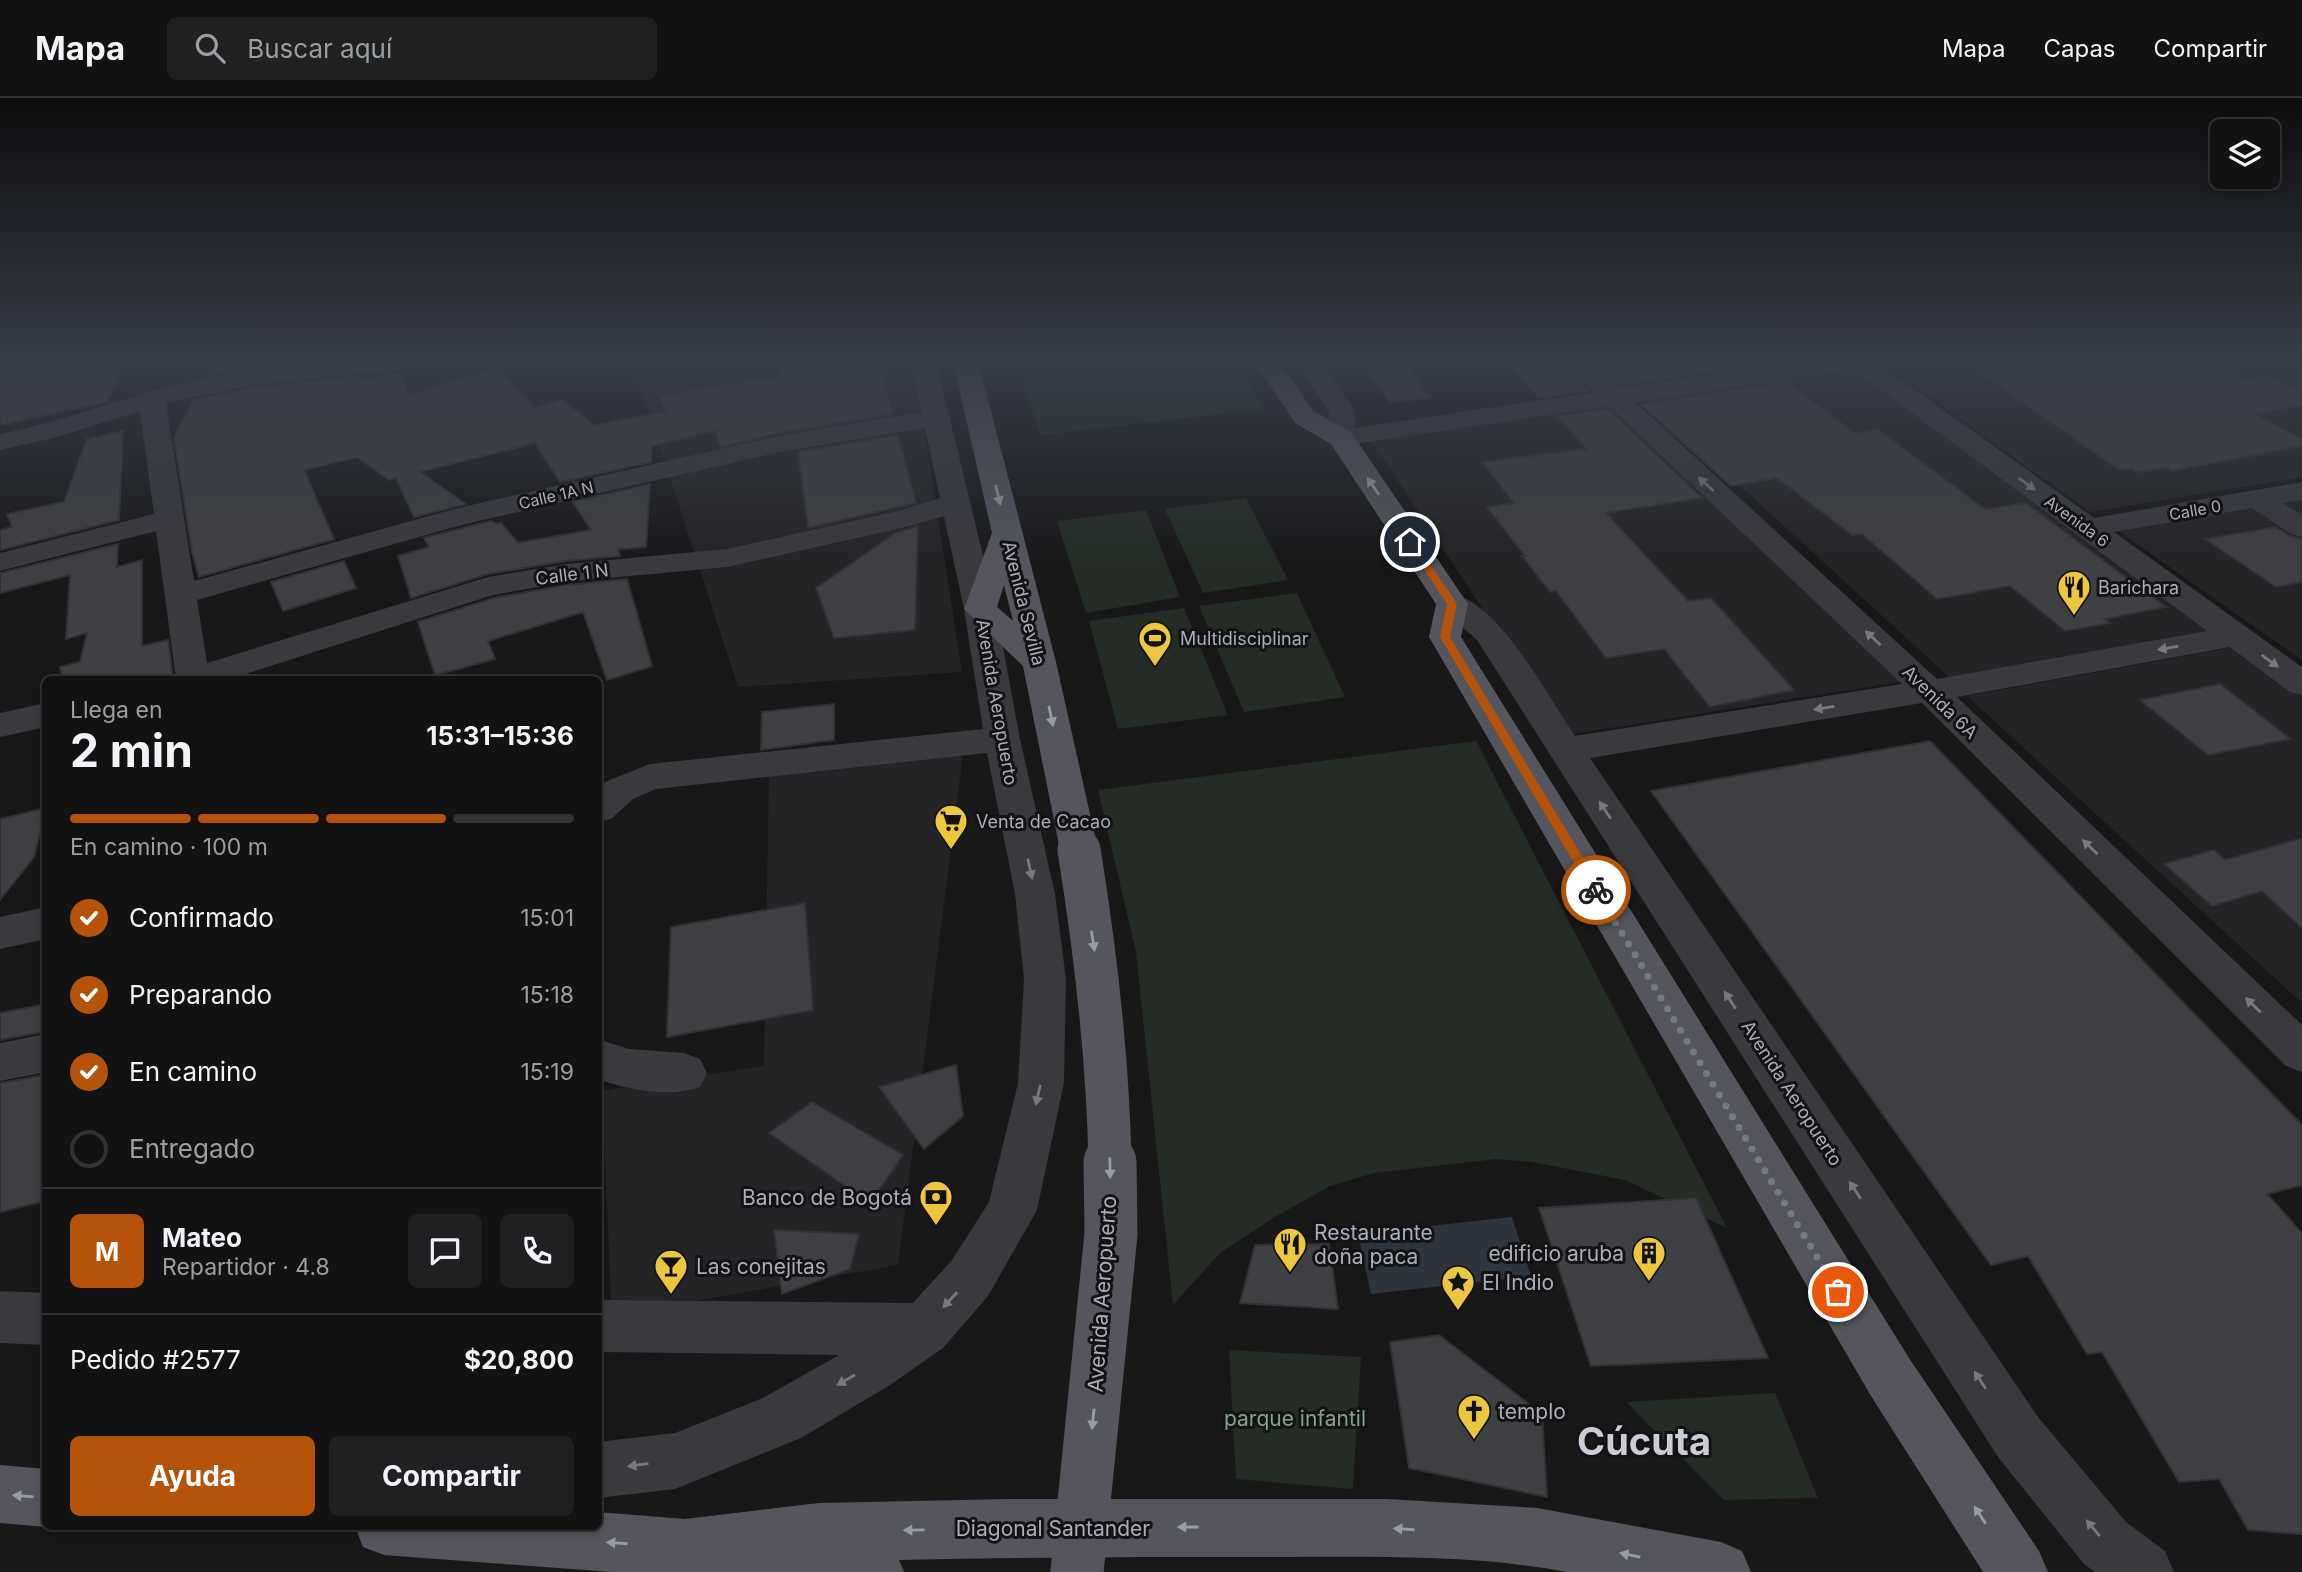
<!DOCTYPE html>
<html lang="es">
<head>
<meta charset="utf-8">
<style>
  body { margin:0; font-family:Inter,sans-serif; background:#1f2021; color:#f1f3f6; height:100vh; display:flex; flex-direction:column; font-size:26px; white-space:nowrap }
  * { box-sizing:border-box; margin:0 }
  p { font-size:23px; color:#9c9ea0 }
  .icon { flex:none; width:38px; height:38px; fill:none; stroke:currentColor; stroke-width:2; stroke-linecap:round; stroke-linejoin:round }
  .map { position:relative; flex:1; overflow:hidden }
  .details { position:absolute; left:42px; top:578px; width:560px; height:854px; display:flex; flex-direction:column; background:#121213; border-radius:10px; box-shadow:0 4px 10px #0003,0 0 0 2px #313233 }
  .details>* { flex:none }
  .fabs { position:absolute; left:2210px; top:21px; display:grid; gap:14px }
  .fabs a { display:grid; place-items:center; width:70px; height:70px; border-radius:10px; background:#121213; box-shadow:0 4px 10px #0003,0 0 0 2px #313233; font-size:35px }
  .pin { position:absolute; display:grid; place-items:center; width:60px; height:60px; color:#fff; margin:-30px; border:4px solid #fff; border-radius:50%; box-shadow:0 2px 7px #0007 }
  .courier { position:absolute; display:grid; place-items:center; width:70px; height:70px; margin:-35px; border:5px solid #b45309; border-radius:50%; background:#fff; color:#222; box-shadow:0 2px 9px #0007 }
  .headline em { font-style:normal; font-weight:700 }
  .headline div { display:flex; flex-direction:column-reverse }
  .headline { display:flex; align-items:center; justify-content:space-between; height:119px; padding:0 28px }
  h1 { font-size:46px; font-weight:700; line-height:52px }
  .bar { display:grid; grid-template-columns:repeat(4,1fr); gap:10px 7px; align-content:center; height:84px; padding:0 28px }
  .bar i { height:9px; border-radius:5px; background:#313233 }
  .bar .active { background:#b45309 }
  .bar p { grid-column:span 4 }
  .line { display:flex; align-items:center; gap:18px; padding:0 28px; border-top:2px solid #313233 }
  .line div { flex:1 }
  .round { display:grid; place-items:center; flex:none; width:74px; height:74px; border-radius:10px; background:#1f2021 }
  ol { padding:0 28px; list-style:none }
  li { display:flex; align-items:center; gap:21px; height:77px }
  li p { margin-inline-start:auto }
  li .icon { padding:7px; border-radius:50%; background:#b45309; color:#fff; stroke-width:4 }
  li:last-child { color:#9c9ea0 }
  li i { width:38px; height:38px; border:4px solid #313233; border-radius:50% }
  .cta { display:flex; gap:14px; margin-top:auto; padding:14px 28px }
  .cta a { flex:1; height:80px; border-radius:10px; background:#b45309; color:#fff; font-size:28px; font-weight:700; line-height:80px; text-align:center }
  .cta a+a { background:#1f2021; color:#f1f3f6 }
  header { display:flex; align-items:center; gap:42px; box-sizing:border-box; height:98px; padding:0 35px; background:#121213; border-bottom:2px solid #313233 }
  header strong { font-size:33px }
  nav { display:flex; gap:38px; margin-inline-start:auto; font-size:24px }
  .search { width:490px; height:63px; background:#1f2021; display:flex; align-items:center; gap:18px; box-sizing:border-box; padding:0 24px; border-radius:10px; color:#9c9ea0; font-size:26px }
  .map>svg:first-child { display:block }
  .built { fill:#242426 }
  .green { fill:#242c25 }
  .water { fill:#2e343d }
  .building { fill:#3f4043; stroke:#323235; stroke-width:2 }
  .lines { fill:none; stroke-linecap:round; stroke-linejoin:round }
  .minor { fill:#39393e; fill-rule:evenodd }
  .major { fill:#55565d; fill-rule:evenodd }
  .major-bridge-far1 { stroke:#55565d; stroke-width:43 }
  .major-bridge { stroke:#55565d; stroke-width:53 }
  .oneway { fill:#777982 }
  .oneway2 { fill:#999ca7 }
  .route { fill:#b45309 }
  .done { stroke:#777981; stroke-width:7; stroke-dasharray:0 12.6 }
  .labels { text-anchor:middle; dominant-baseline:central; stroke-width:6; stroke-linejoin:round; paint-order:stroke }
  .far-street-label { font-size:16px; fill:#aaadb9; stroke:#131315 }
  .street-label { font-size:18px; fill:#aaadb9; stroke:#131315 }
  .poi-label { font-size:18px; fill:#aaadb9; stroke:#131315; text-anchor:start }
  .near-poi-label { font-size:21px; fill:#aaadb9; stroke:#131315; text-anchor:start }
  .near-street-label { font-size:21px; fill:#aaadb9; stroke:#131315 }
  .near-park-label { font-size:21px; fill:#82a388; stroke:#131315 }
  .near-town-label { font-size:38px; font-weight:bold; fill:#cbccd5; stroke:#131315 }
</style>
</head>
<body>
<header>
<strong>Mapa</strong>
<div class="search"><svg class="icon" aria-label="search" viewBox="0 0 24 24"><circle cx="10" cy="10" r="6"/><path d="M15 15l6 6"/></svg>Buscar aquí</div>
<nav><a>Mapa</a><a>Capas</a><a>Compartir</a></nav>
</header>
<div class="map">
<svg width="2302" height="1474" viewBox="0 0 2302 1474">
  <rect width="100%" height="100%" fill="#181819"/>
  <g class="built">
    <polygon points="631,259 913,259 962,574 738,589"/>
    <polygon points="1919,259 2302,259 2302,379 2090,414 1884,265"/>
    <polygon points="1852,268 2215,533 1949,579 1643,299"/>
    <polygon points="1617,306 1912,582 1566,637 1369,339"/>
    <polygon points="2302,400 2302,562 2117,432"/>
    <polygon points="2239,548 2302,594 2302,905 1967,598"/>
    <polygon points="964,648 898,1167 616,1217 611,1201 602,993 764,968 769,673"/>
  </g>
  <g class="green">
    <polygon points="1016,259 1234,259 1265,311 1040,337"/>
    <polygon points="1246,400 1288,482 1203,495 1165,411"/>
    <polygon points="1146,412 1180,499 1086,515 1057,423"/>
    <polygon points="1297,495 1345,599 1244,614 1199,508"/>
    <polygon points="1184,510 1228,617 1118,631 1089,523"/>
    <polygon points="1476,643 1727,1130 1625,1082 1532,1064 1496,1061 1374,1075 1330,1088 1273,1120 1220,1155 1173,1207 1136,854 1098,692"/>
    <polygon points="1229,1252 1361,1259 1353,1391 1236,1381"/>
    <polygon points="1775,1295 1818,1400 1724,1402 1626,1304"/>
  </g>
  <polygon class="water" points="1512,1119 1531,1178 1371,1196 1358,1136"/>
  <g class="building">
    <polygon points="0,259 88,259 83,270 126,265 106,304 0,327"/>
    <polygon points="216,259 338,259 206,277"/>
    <polygon points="776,259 879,259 893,316 779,335 720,349 715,333 652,348 651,364 560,384 535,345 420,374 466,406 414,419 396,380 389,382 357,359 304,372 334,441 199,479 192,454 174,339 194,302 251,290 360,278 358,283 402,275 408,297 498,270 534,310 563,302 594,327 666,314 660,299 717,287 781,279"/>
    <polygon points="1360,259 1402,259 1430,300 1389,304"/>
    <polygon points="1503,259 1558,259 1589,292 1539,300"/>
    <polygon points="1591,259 1754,259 1763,266 1622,287"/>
    <polygon points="2024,259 2203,259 2244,282 2270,278 2302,295 2302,307 2255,316 2302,341 2302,348 2172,373 2167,370 2137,374 2131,370 2119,372 1971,268"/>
    <polygon points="1787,284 1855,335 1877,331 1985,411 2026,405 2166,509 2105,521 2110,525 2065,533 2010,488 1937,501 1862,436 1852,437 1777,380 1731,388 1641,306"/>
    <polygon points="1608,311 1702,400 1606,415 1688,503 1711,500 1794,592 1710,609 1664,551 1606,560 1556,493 1550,494 1522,458 1525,458 1487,409 1514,405 1482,364 1586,351 1557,318"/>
    <polygon points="123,333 119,422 0,452 0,432 12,429 7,416 64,404 87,341"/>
    <polygon points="898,337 916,405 808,430 798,354"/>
    <polygon points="650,386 646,449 618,451 620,458 566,463 488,476 411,500 398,458 429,449 424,440 491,423 496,426 501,425 518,445 591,432 573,404"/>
    <polygon points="918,428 915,532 834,540 816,490 897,434"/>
    <polygon points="2275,429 2290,438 2302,441 2302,484 2276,489 2205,441"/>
    <polygon points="118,446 117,469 142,462 142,548 168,542 173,581 62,581 60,569 80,564 87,535 66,541 70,477 0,495 0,475"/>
    <polygon points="344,463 356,490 283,513 271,484"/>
    <polygon points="627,481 652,568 607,582 583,514 488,543 495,561 435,577 418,524 494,500 566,487"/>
    <polygon points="2220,586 2291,641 2208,657 2140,602"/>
    <polygon points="834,606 834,642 761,652 762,614"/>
    <polygon points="1930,643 2302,1027 2302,1087 2267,1096 2302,1135 2302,1436 2248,1432 2219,1381 2179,1384 2102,1254 2087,1256 2028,1158 1991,1167 1651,693"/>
    <polygon points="46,710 34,759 0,802 0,721"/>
    <polygon points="2302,740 2302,830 2262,793 2212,808 2164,766 2214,752 2225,762"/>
    <polygon points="805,805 813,912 667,939 671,829"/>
    <polygon points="46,906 46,933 0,942 0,915"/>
    <polygon points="956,967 963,1018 924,1051 879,989"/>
    <polygon points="46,977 46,1089 41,1104 0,1114 0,985"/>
    <polygon points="812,1004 903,1057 870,1105 769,1035"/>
    <polygon points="1696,1100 1768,1260 1591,1268 1539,1110"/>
    <polygon points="774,1132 859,1136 850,1171 782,1196"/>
    <polygon points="1329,1146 1338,1211 1240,1205 1255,1147"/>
    <polygon points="1439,1237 1542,1316 1547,1399 1409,1370 1390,1244"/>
  </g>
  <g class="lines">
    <g class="minor">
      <path d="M370,259h94l-3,5 -9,2 -201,21 -85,18 28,178 264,-73 321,-72 143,-24 -12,-55h25l61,252 24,130 35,155 11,85 -2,104 -27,127 -49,86 -45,52 -53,37 -89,53 -126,51 -77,9v-56l77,-9 88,-35 76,-43 -241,-3v-52l315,3 39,-43 37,-58 29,-119 6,-104 -9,-85 -28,-141 -331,36 -23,10 -22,20 -13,3v-34l9,-7 43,-17 333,-35 -19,-120 -20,-93 -34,10 -183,41 -161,15 -73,13 -263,84h-54l-20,-148 -156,40v-18l154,-39 -14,-103 -83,26 -57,13v-16c63,-12 123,-37 185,-51 61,-15 123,-20 185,-26zM925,330l15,70 -38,12 -175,39 -161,15 -78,13 -281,86 -10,-63 268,-76 314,-72z"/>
      <path d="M1292,259h25l38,54v17l240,-36 -35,-35h27l34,31 208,-31h65l-3,5 -11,3 214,153 208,-36v18l-19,3 19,12v22l-11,-3 -39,-26 -138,24 188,135v28l-12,-3 -60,-45 -273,50 345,328v47l-16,-6 -364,-363 -332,55 448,659 88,105 39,29 9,21h-79l-11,-8 -86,-107 -521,-817 -41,-36 5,-7c7,-2 13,-3 21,0 43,18 87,100 113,139l327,-52 -293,-278 -268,40 -10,-2 -4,-6 2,-27zM1853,271l354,262 -270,48 -302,-277z"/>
      <polygon points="46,605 46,629 0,639 0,615"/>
      <polygon points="46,809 46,841 0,851 0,819"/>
      <polygon points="46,936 46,974 0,983 0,945"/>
      <path d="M598,941l31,10 55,4 16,6 7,14 -7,14c-32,11 -70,3 -102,-8z"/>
      <polygon points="0,1193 46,1195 46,1247 0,1245"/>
    </g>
    <g class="major">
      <path d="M952,259h25l79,305 42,188 -5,10 -14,4 -14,-4 -5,-10 -37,-184 -59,-57 28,-76zM1004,487l9,36 -16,-14z"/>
      <polygon points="1252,259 1277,259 1313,313 1351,334 1468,506 1461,539 1909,1260 2039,1453 2048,1474 1983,1474 1871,1298 1429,539 1436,506 1331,346 1295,325"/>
      <polygon points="0,1367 46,1371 46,1428 48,1428 46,1429 0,1425"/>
      <path d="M1007,1401h380l150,9 184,34 21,9 9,21h-184c-93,-18 -202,-15 -297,-15 -124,0 -248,0 -371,3l5,12h-293l-227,-17 -21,-8 -8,-21h243v-14l87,7 134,-16z"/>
    </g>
    <path class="major-bridge-far1" d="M1079,752c17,105 29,208 31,314"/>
    <polyline class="major-bridge" points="1077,1474 1111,1136 1110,1064"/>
  </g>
  <defs><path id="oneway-solid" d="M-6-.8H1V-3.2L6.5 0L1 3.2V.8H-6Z" transform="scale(1.75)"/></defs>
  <g class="oneway">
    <use href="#oneway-solid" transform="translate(1706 386) rotate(-137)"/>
    <use href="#oneway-solid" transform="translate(2027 386) rotate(36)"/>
    <use href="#oneway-solid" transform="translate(1873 540) rotate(-137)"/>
    <use href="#oneway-solid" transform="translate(2168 550) rotate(170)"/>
    <use href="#oneway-solid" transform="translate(2270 563) rotate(36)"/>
    <use href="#oneway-solid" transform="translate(1824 610) rotate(171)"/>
    <use href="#oneway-solid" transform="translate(1605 712) rotate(-123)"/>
    <use href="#oneway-solid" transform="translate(2090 749) rotate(-136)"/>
    <use href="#oneway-solid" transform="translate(1030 771) rotate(78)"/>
    <use href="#oneway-solid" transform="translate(1730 902) rotate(-123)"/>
    <use href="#oneway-solid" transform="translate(2253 907) rotate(-136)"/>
    <use href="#oneway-solid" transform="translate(1038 997) rotate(103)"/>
    <use href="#oneway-solid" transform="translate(1855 1092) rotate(-123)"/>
    <use href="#oneway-solid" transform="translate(950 1202) rotate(133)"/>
    <use href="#oneway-solid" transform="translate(846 1282) rotate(150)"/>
    <use href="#oneway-solid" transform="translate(1980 1282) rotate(-123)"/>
    <use href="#oneway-solid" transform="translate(638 1367) rotate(173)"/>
    <use href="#oneway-solid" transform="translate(2093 1430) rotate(-130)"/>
  </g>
  <g class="oneway2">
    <use href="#oneway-solid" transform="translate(1373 388) rotate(-124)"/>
    <use href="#oneway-solid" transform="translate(998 397) rotate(76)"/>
    <use href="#oneway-solid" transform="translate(1051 618) rotate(78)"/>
    <use href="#oneway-solid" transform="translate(1093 843) rotate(81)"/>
    <use href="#oneway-solid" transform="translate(1110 1070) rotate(89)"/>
    <use href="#oneway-solid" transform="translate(1093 1321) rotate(96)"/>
    <use href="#oneway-solid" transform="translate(23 1398) rotate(-175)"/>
    <use href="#oneway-solid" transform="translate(1980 1417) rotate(-123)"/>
    <use href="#oneway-solid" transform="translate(1188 1429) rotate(180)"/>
    <use href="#oneway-solid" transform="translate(1404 1431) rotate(-176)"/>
    <use href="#oneway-solid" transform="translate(914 1432) rotate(179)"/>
    <use href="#oneway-solid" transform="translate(617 1445) rotate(-176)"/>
    <use href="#oneway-solid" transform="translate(1630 1457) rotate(-169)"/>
  </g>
  <linearGradient id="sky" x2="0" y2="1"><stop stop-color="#0d0d0e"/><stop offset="0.56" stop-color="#373d49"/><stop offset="1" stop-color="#373d49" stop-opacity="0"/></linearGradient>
  <rect width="2302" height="466" fill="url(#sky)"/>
  <polygon class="route" points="1407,442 1414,442 1457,506 1450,539 1600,788 1600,795 1592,795 1440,539 1447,506 1406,444"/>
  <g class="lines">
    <polyline class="done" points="1596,792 1838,1194"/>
  </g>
  <defs>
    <symbol id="restaurant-pin" viewBox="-11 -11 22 30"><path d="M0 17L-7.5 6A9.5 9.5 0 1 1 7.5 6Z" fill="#ebc63e" stroke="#131315"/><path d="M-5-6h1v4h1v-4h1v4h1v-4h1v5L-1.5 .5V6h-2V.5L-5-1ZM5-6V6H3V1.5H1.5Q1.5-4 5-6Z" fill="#111"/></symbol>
    <symbol id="stadium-pin" viewBox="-11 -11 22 30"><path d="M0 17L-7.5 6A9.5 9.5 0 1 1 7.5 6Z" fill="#ebc63e" stroke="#131315"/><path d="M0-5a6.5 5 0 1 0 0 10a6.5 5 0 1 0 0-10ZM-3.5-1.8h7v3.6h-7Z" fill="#111"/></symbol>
    <symbol id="supermarket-pin" viewBox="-11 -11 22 30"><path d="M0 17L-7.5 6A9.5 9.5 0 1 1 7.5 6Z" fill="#ebc63e" stroke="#131315"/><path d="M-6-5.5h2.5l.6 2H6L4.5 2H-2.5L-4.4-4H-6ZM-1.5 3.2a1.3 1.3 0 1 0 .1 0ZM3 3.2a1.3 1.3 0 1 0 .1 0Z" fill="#111"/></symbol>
    <symbol id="bank-pin" viewBox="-11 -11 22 30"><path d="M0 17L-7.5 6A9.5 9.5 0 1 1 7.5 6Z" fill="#ebc63e" stroke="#131315"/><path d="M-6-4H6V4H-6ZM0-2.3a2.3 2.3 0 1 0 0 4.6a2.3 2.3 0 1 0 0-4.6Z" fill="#111"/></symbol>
    <symbol id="building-pin" viewBox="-11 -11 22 30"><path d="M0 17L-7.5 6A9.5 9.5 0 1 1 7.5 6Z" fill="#ebc63e" stroke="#131315"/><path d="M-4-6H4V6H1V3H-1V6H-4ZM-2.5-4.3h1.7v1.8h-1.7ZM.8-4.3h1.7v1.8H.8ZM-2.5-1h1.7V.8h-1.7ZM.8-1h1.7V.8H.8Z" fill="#111"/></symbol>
    <symbol id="bar-pin" viewBox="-11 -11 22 30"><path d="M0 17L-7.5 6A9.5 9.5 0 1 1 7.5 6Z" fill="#ebc63e" stroke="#131315"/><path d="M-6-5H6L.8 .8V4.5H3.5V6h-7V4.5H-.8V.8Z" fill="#111"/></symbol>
    <symbol id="sight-pin" viewBox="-11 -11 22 30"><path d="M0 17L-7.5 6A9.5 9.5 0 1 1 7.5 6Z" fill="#ebc63e" stroke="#131315"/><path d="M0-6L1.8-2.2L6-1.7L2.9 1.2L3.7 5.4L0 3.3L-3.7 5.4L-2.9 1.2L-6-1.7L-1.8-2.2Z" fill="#111"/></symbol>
    <symbol id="church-pin" viewBox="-11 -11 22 30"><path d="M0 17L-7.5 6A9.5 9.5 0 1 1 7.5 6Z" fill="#ebc63e" stroke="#131315"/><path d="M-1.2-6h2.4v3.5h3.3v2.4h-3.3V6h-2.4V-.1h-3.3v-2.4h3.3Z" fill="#111"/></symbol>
  </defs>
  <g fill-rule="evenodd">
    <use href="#restaurant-pin" x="2055" y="470" width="38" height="52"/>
    <use href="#stadium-pin" x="1136" y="521" width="38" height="52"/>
    <use href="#supermarket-pin" x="932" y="704" width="38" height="52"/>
    <use href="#bank-pin" x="917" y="1080" width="38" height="52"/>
    <use href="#restaurant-pin" x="1271" y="1127" width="38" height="52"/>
    <use href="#building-pin" x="1630" y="1136" width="38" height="52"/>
    <use href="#bar-pin" x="652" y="1149" width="38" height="52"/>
    <use href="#sight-pin" x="1439" y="1165" width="38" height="52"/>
    <use href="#church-pin" x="1455" y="1294" width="38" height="52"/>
  </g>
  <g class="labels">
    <g class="far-street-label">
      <text transform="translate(556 397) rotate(-13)">Calle 1A N</text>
      <text transform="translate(2195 412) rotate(-10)">Calle 0</text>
      <text transform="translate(2077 423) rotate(36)">Avenida 6</text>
    </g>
    <g class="street-label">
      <text transform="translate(572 476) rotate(-7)">Calle 1 N</text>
      <text transform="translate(1024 505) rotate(76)">Avenida Sevilla</text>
      <text transform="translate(997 604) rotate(80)">Avenida Aeropuerto</text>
      <text transform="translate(1940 604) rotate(44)">Avenida 6A</text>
      <text transform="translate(1792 995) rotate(57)">Avenida Aeropuerto</text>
    </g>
    <g class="poi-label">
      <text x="2098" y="489">Barichara</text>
      <text x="1180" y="540">Multidisciplinar</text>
      <text x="976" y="723">Venta de Cacao</text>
    </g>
    <g class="near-poi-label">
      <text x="912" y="1099" text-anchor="end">Banco de Bogotá</text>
      <text x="1314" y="1134">Restaurante<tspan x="1314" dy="24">doña paca</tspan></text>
      <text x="1624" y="1155" text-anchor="end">edificio aruba</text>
      <text x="696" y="1168">Las conejitas</text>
      <text x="1482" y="1184">El Indio</text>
      <text x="1498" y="1313">templo</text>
    </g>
    <g class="near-street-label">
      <text transform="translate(1102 1196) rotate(-86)">Avenida Aeropuerto</text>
      <text x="1053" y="1430">Diagonal Santander</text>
    </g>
    <g class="near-park-label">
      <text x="1295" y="1320">parque infantil</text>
    </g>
    <g class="near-town-label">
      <text x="1644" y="1343">Cúcuta</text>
    </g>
  </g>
</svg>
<div class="fabs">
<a><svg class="icon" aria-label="layers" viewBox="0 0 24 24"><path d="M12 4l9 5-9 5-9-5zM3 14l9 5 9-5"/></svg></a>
</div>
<div class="pin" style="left:1838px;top:1194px;background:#ea580c"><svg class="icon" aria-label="bag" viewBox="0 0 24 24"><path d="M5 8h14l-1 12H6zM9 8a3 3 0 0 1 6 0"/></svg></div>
<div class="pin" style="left:1410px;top:444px;background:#1f2937"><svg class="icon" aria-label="home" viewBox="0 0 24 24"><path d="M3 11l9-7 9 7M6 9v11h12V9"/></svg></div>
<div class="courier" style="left:1596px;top:792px"><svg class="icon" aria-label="bike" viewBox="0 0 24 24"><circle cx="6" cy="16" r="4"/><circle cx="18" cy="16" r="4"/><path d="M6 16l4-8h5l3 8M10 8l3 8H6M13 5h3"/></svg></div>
<section class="details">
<div class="headline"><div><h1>2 min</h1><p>Llega en</p></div><em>15:31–15:36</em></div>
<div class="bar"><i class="active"></i><i class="active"></i><i class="active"></i><i></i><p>En camino · 100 m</p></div>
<ol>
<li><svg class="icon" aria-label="check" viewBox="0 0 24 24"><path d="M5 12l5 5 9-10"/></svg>Confirmado<p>15:01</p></li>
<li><svg class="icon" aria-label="check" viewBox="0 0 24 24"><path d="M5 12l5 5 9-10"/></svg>Preparando<p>15:18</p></li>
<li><svg class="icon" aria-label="check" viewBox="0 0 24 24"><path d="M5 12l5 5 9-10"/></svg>En camino<p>15:19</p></li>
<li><i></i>Entregado</li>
</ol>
<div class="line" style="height:126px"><b class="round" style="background:#b45309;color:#fff">M</b><div><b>Mateo</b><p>Repartidor · 4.8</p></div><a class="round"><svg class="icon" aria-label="chat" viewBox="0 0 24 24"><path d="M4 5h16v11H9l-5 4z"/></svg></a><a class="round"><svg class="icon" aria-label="phone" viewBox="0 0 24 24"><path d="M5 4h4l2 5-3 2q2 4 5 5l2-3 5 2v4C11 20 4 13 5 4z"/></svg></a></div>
<div class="line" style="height:91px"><div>Pedido #2577</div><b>$20,800</b></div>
<div class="cta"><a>Ayuda</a><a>Compartir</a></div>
</section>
</div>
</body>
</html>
